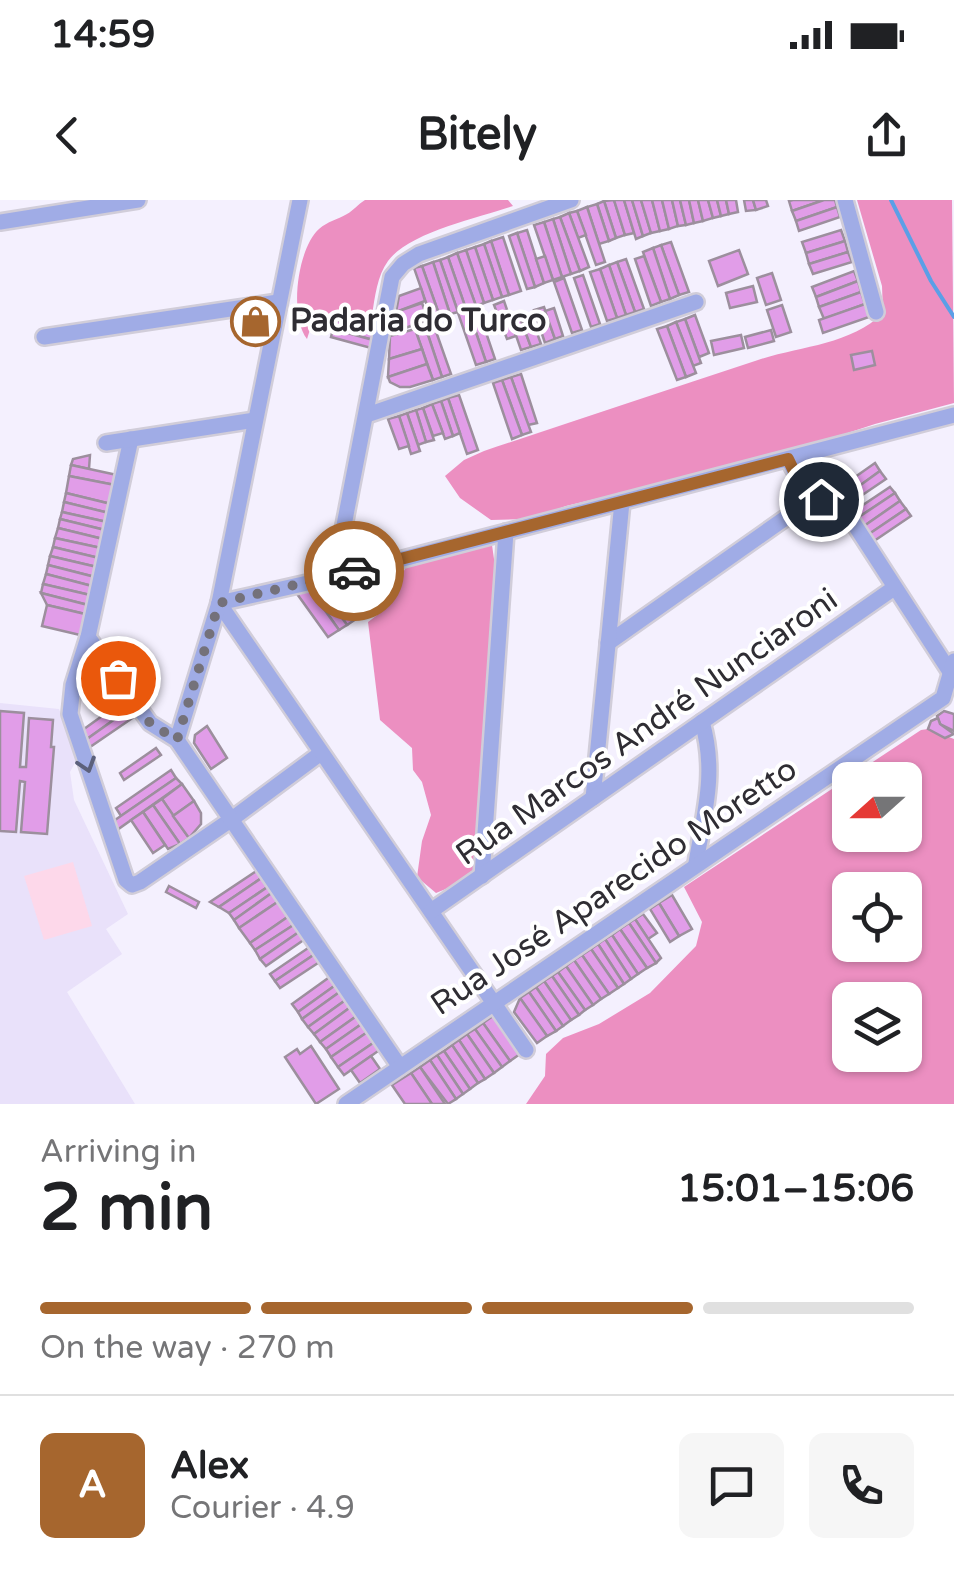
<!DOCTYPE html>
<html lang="en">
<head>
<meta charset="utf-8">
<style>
  body { margin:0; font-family:"Varela Round",sans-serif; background:#f6f6f6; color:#202124; height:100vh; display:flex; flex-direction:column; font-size:38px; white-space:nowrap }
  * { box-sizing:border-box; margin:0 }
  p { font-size:32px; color:#757577 }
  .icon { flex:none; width:55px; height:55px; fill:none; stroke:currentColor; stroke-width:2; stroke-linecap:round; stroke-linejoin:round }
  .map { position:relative; height:904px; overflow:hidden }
  .side { display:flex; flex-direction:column; background:#fff; flex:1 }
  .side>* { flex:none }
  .needle { width:65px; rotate:249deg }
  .controls { position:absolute; left:832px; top:562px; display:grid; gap:20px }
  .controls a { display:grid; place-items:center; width:90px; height:90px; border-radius:15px; background:#fff; box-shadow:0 2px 8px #0004; font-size:50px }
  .pin { position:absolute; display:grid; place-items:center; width:85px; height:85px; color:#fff; margin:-42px; border:5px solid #fff; border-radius:50%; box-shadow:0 2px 10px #0007 }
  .courier { position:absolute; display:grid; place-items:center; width:100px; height:100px; margin:-50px; border:8px solid #a6662e; border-radius:50%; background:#fff; color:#222; box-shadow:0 2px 12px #0007 }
  .head em { font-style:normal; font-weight:700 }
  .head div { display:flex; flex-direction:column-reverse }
  .head { display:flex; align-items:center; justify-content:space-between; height:170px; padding:0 40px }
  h1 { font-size:65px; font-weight:700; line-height:75px }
  .bar { display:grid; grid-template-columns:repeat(4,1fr); gap:15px 10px; align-content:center; height:120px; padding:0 40px }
  .bar i { height:12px; border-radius:8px; background:#e0e0e0 }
  .bar .selected { background:#a6662e }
  .bar p { grid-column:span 4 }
  .line { display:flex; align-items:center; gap:25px; padding:0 40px; border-top:2px solid #e0e0e0 }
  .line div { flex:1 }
  .round { display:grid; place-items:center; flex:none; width:105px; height:105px; border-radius:15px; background:#f6f6f6 }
  .status { display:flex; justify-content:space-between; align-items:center; height:70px; padding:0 50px; background:#fff; direction:ltr }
  .status svg { height:28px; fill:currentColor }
  header { display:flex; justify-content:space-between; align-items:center; height:130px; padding:0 40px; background:#fff; font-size:45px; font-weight:700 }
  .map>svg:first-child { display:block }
  .built { fill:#e9e1fa }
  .green { fill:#fdd8ea }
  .forest { fill:#ec8fc1; fill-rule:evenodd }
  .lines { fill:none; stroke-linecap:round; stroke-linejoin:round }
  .stream { stroke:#5b9fe7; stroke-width:4 }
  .building { fill:#e19de8; stroke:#9c8f9d; stroke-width:2.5 }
  .minor-casing { stroke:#d1cdd9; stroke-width:20 }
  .minor { stroke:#a0ace6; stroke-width:15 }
  .oneway { stroke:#5c607b }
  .done { stroke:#74717a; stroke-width:10; stroke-dasharray:0 18 }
  .route { stroke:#a6662e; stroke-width:12 }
  .labels { text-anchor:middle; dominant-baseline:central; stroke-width:8; stroke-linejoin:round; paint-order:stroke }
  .poi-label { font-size:32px; font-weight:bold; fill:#2f2d33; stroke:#fff; text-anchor:start }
  .street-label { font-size:32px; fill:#2f2d33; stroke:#fff }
</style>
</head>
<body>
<div class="status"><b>14:59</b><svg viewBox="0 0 49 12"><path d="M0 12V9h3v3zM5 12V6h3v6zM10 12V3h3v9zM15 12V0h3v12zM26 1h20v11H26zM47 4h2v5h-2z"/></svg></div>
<header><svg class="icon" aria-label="back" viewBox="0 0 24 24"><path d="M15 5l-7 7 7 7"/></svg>Bitely<svg class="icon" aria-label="share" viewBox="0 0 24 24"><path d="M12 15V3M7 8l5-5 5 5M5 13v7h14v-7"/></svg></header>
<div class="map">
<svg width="954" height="904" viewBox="0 0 954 904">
  <rect width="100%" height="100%" fill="#f4f0fe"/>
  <polygon class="built" points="0,503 59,509 78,557 70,572 74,600 128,714 106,729 122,754 67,792 135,904 0,904"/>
  <polygon class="green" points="73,662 92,726 44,740 24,676"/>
  <g class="forest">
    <path d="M365,0h143l5,6c-34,12 -104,26 -125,55 -11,15 -13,36 -16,54l-18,-4 -40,6 -7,22c-18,-23 -10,-90 12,-110 9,-8 18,-9 28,-15 6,-3 11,-10 18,-14z"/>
    <path d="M857,0h95l2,203 -79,21 -88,29 -221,53 -36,13 -39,1 -31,-22 -15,-22 19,-16 20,-9c90,-30 180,-60 271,-90 43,-15 94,-15 128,-48l-1,-27z"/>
    <polygon points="492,345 498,387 478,667 458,684 436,693 417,677 422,641 431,615 422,582 413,570 412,548 380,520 368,422 388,407 407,364 432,356"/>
    <path d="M928,529l26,10v365h-428l19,-28 1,-22 17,-16 36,-14 51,-31 46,-47 6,-24 -18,-35 237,-157zM850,580h55v55h-55zM850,690h55v55h-55zM850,800h55v55h-55z"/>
  </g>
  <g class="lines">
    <polyline class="stream" points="891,0 931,81 954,117"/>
  </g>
  <g class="building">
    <polygon points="614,0 625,35 616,38 604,1"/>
    <polygon points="614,0 624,0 634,33 625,35"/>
    <polygon points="624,0 632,0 643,36 636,39"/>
    <polygon points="632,0 641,0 651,33 643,36"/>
    <polygon points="641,0 652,0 660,31 651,33"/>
    <polygon points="652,0 662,0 669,29 660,31"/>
    <polygon points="662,0 672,0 678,26 669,29"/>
    <polygon points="672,0 680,0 686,25 678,26"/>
    <polygon points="680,0 689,0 694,23 686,25"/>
    <polygon points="689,0 698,0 703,21 694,23"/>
    <polygon points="698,0 708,0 713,18 703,21"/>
    <polygon points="708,0 717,0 721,16 713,18"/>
    <polygon points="717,0 726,0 729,14 721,16"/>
    <polygon points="726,0 736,0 738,12 729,14"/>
    <polygon points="744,0 753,0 756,10 746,11"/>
    <polygon points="753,0 766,0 768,6 756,10"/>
    <polygon points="793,0 824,0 792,11 789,1"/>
    <polygon points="824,0 835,0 837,7 796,21 792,11"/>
    <polygon points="604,1 616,38 609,41 597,4"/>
    <polygon points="597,4 609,41 599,44 587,7"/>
    <polygon points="587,7 605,62 596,65 577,11"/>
    <polygon points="837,7 840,17 799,31 796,21"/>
    <polygon points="577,11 586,35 578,38 569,13"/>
    <polygon points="569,13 589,67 580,71 560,17"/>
    <polygon points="560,17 580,71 571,74 553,19"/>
    <polygon points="553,19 571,74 562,77 544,22"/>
    <polygon points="544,22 562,77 553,80 534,25"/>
    <polygon points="527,30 544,83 535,87 517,33"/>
    <polygon points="841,30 845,41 806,53 802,42"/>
    <polygon points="517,33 535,87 527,89 509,36"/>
    <polygon points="503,37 521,91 509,95 491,41"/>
    <polygon points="491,41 509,95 502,97 484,44"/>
    <polygon points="845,41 848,52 809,64 806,53"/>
    <polygon points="671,42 689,92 679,95 661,45"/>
    <polygon points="484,44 502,97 493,100 475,47"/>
    <polygon points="661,45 679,95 670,99 653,48"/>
    <polygon points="475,47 493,100 484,103 466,50"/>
    <polygon points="653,48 670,99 661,102 643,52"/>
    <polygon points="466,50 484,103 476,106 457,53"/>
    <polygon points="739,50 748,74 718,86 709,61"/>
    <polygon points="848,52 852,62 813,74 809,64"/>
    <polygon points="457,53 476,106 466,109 448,57"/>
    <polygon points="545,56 553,80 544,83 536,59"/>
    <polygon points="644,56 661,102 651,106 635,59"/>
    <polygon points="448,57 466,109 458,112 440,60"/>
    <polygon points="626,59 644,109 635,112 617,62"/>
    <polygon points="440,60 458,112 450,114 433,62"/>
    <polygon points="433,62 450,114 440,117 422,66"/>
    <polygon points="617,62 635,112 626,115 609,65"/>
    <polygon points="609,65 626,115 617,118 600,69"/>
    <polygon points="422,66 440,117 432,120 414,68"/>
    <polygon points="600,69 617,118 607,121 590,72"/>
    <polygon points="854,71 858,81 816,97 812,87"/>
    <polygon points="772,73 781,100 766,105 757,78"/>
    <polygon points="583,75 600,124 591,127 574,78"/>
    <polygon points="564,78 582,130 572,133 554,82"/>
    <polygon points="858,81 861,92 819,107 816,97"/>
    <polygon points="753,86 757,102 730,108 726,93"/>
    <polygon points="421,88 425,101 396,112 399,96"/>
    <polygon points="861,92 865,104 824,119 819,107"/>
    <polygon points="504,101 516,136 507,139 494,105"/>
    <polygon points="422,103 428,120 391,133 396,112"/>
    <polygon points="865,104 869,117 823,133 819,120"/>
    <polygon points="782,105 791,132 776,137 767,110"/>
    <polygon points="477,106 495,159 486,162 468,109"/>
    <polygon points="544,107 555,139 545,143 534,110"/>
    <polygon points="554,108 563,136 555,139 545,111"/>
    <polygon points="468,109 486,162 476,165 458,113"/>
    <polygon points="518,112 531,147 521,150 509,115"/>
    <polygon points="695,115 709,153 699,157 685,119"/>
    <polygon points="532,119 541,144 531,147 522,123"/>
    <polygon points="685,119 701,163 693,166 676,122"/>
    <polygon points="335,120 375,130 373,140 333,129"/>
    <polygon points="676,122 696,173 686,177 667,126"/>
    <polygon points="433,123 451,174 442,177 425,126"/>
    <polygon points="425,126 442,177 433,180 415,129"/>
    <polygon points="667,126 686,177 677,180 657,129"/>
    <polygon points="333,129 373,140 371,148 331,137"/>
    <polygon points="415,129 422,149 389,159 390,136"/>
    <polygon points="771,130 774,141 748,148 745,137"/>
    <polygon points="741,135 744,148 714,155 711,141"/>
    <polygon points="422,149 427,164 388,177 389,159"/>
    <polygon points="872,151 875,165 854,170 851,155"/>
    <polygon points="427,164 433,180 410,187 400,187 390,182 388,177"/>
    <polygon points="521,174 537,223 528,225 511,177"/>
    <polygon points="511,177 531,232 522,235 502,180"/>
    <polygon points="502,180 522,235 512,239 493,183"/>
    <polygon points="459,195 478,250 467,254 448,198"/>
    <polygon points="448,198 460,233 453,236 441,201"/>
    <polygon points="441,201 453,236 445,239 432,204"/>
    <polygon points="432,204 443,233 433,236 423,208"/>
    <polygon points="423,208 434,240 426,242 416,210"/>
    <polygon points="416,210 426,242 418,245 407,213"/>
    <polygon points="407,213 420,251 411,254 399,216"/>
    <polygon points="399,216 409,246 399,249 388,219"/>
    <polygon points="90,255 89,269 71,265 73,259"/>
    <polygon points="875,263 880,271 844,297 838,289"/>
    <polygon points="71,265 117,275 115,285 69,276"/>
    <polygon points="880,271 886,279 849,304 844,297"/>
    <polygon points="69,276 115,285 111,304 66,293"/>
    <polygon points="890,287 895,293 859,317 854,311"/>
    <polygon points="66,293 111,304 109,313 64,302"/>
    <polygon points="895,293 900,301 864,326 859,317"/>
    <polygon points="900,301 906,309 869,334 864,326"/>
    <polygon points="64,302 109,313 107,322 62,312"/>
    <polygon points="906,309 911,316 874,341 869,334"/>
    <polygon points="62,312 107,322 105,330 60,319"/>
    <polygon points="60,319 105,330 103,339 58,328"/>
    <polygon points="58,328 103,339 101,348 55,338"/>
    <polygon points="55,338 101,348 99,358 53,347"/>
    <polygon points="53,347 99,358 97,367 50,356"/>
    <polygon points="50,356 97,367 95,377 48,365"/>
    <polygon points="48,365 95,377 92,386 46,374"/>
    <polygon points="46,374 92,386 90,395 43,384"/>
    <polygon points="43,384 90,395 88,405 41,393"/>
    <polygon points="332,385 359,417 347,425 320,386"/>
    <polygon points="320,386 347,425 339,430 309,388"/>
    <polygon points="309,388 339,430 328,437 295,391"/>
    <polygon points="41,393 88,405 85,414 47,405"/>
    <polygon points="47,405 85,414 80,435 42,426"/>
    <polygon points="123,501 129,509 87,539 84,529"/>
    <polygon points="129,509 134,517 90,547 87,539"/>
    <polygon points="0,511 24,513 20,567 26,567 29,518 53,520 51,547 54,547 47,634 21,632 25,582 20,581 16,632 0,631"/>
    <polygon points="944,511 954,514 954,531 940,524 937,516"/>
    <polygon points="938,518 940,524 954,534 945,538 928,529 931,521"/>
    <polygon points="207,526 227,558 211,569 194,543 195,535"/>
    <polygon points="156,548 161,555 124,580 120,573"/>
    <polygon points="171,570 176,578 121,616 116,608"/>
    <polygon points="176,578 182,584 117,630 115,620"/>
    <polygon points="182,584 194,601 173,616 162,599"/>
    <polygon points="162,599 189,638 180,644 153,605"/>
    <polygon points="194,601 201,613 201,624 189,638 173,616"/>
    <polygon points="153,605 180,644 168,649 143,612"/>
    <polygon points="143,612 165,645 153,653 131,620"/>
    <polygon points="258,670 263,677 219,707 210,702"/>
    <polygon points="263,677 269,686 229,713 219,707"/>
    <polygon points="169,686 199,702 196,708 166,692"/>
    <polygon points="269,686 273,692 234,720 229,713"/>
    <polygon points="273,692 279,701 239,728 234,720"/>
    <polygon points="672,695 692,729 679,736 659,703"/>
    <polygon points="279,701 289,716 250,743 239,728"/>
    <polygon points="659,703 679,736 670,742 650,709"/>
    <polygon points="643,714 657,733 648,739 635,719"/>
    <polygon points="289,716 295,724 255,750 250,743"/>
    <polygon points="635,719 661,758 656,763 629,723"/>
    <polygon points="629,723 656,763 647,768 620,729"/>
    <polygon points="295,724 299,732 260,759 255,750"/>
    <polygon points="620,729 647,768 638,774 612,735"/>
    <polygon points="299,732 305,739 266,766 260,759"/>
    <polygon points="612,735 638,774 631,779 605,739"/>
    <polygon points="605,739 631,779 624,784 598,744"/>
    <polygon points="598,744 624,784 618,788 591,749"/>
    <polygon points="311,746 315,754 275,781 270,774"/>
    <polygon points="591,749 618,788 609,794 582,755"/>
    <polygon points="315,754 321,761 280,788 275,781"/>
    <polygon points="582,755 609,794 601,799 574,760"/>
    <polygon points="574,760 601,799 593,805 566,766"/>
    <polygon points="566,766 593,805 585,810 558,772"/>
    <polygon points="558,772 585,810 579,815 552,776"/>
    <polygon points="331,776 337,784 298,812 292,804"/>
    <polygon points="552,776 579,815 571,820 544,781"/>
    <polygon points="544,781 571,820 563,826 536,787"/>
    <polygon points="337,784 341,791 302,819 298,812"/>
    <polygon points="536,787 563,826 556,831 529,792"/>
    <polygon points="341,791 347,799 308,827 302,819"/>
    <polygon points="529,792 556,831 547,836 520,798"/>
    <polygon points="520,798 547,836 537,843 514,812"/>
    <polygon points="347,799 352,806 314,834 308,827"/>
    <polygon points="352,806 358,815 320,842 314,834"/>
    <polygon points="358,815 363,823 326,849 320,842"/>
    <polygon points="493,816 520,854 510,861 483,823"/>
    <polygon points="363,823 369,831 331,857 326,849"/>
    <polygon points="483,823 510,861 502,867 475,829"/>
    <polygon points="475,829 502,867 494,873 467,834"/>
    <polygon points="369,831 376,841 338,867 331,857"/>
    <polygon points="467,834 494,873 485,879 459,840"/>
    <polygon points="459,840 485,879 478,883 452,845"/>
    <polygon points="376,841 381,849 344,875 338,867"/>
    <polygon points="452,845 478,883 470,889 444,851"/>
    <polygon points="311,846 339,889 316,904 285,857 297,849 300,854"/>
    <polygon points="444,851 470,889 463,894 437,855"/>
    <polygon points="437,855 463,894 456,899 430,860"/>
    <polygon points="371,856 380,869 360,883 351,870"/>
    <polygon points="430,860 456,899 448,904 420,867"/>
    <polygon points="420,867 445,904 432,904 411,873"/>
    <polygon points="411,873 432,904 405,904 392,885"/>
  </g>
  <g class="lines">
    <defs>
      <g id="minor">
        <polyline points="845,0 876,112"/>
        <polyline points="0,22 138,0"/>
        <polyline points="44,137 278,102"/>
        <polyline points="367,215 696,102"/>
        <polyline points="131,239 88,437 73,485 70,514 126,680 132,685 140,682 232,619 321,553"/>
        <polyline points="106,243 255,220"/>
        <polyline points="788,259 811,300 831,300 845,310 952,475"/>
        <polyline points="334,377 392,77 403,64 419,54 571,0"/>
        <polyline points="219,403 334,377 954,215"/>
        <polyline points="219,403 526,850"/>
        <polyline points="88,437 150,523 177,540 400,867"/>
        <polyline points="608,443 811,300"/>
        <polyline points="177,540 219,403 300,0"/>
        <polyline points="593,598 622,302"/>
        <path d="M696,663c8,-49 21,-91 6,-141"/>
        <polyline points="482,676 506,332"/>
        <polyline points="431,711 894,388"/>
        <polyline points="346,904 943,498 954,461"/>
      </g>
    </defs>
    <use href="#minor" class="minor-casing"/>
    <use href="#minor" class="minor"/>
  </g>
  <defs><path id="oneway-chevron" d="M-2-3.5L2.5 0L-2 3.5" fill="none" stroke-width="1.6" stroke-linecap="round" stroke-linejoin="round" transform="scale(2.5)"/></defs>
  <use class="oneway" href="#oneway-chevron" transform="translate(87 565) rotate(72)"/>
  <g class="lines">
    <polyline class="done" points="118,478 150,523 177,540 219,403 354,371"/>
    <polyline class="route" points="354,371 788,259 802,288 812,300 821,299"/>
  </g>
  <defs>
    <symbol id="shop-ring" viewBox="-11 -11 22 22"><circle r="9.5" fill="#fff" stroke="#a6662e" stroke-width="1.5"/><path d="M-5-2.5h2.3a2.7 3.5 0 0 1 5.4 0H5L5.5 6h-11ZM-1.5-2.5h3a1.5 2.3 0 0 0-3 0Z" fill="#a6662e"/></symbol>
  </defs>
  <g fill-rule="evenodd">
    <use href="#shop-ring" x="228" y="94" width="55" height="55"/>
  </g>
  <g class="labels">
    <g class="poi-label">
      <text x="290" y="121">Padaria do Turco</text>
    </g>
    <g class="street-label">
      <text transform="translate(647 527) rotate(-35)">Rua Marcos André Nunciaroni</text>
      <text transform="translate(614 687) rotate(-34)">Rua José Aparecido Moretto</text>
    </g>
  </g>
</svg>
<div class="controls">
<a><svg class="needle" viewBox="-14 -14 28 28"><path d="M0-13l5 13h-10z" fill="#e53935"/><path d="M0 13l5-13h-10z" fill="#757577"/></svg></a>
<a><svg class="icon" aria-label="locate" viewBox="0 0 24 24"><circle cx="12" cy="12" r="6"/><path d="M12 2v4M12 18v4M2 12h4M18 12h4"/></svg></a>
<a><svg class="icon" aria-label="layers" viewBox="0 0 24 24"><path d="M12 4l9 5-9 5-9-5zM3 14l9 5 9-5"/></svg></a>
</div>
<div class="pin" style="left:118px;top:478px;background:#ea580c"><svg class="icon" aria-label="bag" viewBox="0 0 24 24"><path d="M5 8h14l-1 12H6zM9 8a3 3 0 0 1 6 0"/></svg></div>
<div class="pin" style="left:821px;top:299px;background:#1f2937"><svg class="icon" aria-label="home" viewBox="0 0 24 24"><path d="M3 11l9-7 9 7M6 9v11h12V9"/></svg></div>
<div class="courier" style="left:354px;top:371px"><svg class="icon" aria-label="car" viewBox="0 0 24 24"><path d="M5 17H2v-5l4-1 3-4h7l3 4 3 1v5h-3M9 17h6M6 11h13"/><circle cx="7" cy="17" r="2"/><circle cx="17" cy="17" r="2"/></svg></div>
</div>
<section class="side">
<div class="head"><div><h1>2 min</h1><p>Arriving in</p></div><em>15:01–15:06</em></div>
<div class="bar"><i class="selected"></i><i class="selected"></i><i class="selected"></i><i></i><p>On the way · 270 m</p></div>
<div class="line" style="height:180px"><b class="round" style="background:#a6662e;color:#fff">A</b><div><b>Alex</b><p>Courier · 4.9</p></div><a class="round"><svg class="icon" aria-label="chat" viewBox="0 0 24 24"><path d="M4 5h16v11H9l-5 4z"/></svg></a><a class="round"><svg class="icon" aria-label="phone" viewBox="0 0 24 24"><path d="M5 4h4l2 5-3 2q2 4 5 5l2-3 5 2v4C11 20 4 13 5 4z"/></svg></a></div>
</section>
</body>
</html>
